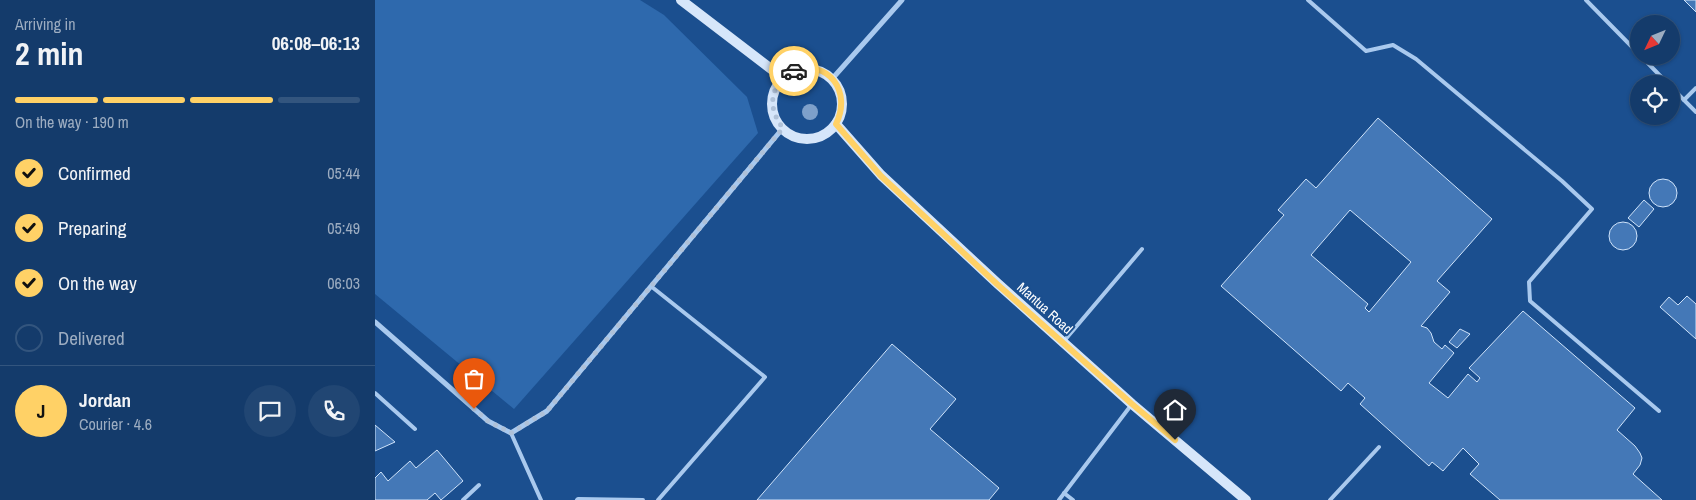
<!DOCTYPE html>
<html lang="en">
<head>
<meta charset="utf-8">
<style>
  body { margin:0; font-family:"Archivo Narrow",sans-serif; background:#214673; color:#f1f3f6; height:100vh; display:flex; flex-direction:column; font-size:19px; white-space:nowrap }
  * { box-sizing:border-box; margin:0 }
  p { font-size:16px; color:#9dadc1 }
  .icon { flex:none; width:28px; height:28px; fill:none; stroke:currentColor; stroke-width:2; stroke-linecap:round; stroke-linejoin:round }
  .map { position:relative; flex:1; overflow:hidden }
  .sheet { display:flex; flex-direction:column; background:#143b6b; width:375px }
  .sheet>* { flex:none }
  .needle { width:32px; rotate:227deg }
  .buttons { position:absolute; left:1255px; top:15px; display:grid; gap:10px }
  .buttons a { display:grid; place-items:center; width:50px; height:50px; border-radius:50%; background:#143b6b; box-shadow:0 1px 4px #0004,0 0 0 1px #33557e; font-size:25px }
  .pin { position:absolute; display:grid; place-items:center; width:42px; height:42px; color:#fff; margin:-51px -21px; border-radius:50% 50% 50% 0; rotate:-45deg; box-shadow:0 0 5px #0007 }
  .pin .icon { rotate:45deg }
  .courier { position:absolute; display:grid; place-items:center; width:50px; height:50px; margin:-25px; border:4px solid #ffd166; border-radius:50%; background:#fff; color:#222; box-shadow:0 1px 6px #0007 }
  .headline em { font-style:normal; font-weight:800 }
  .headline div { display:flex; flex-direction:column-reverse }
  .headline { display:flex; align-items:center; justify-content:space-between; height:85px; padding:0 15px }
  h1 { font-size:32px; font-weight:800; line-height:38px }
  .bar { display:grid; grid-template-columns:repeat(4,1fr); gap:8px 5px; align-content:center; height:60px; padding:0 15px }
  .bar i { height:6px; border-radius:4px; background:#33557e }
  .bar .on { background:#ffd166 }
  .bar p { grid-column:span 4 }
  .line { display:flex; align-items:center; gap:12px; padding:0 15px; border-top:1px solid #33557e }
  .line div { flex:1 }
  .round { display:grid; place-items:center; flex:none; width:52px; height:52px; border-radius:26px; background:#214673 }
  ol { padding:0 15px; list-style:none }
  li { display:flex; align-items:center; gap:15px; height:55px }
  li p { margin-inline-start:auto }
  li .icon { padding:5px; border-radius:50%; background:#ffd166; color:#111; stroke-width:4 }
  li:last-child { color:#9dadc1 }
  li i { width:28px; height:28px; border:2px solid #33557e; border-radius:50% }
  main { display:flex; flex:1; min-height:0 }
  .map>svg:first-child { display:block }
  .green { fill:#2e69ad }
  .building { fill:#4478b7; stroke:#cfe3fa; fill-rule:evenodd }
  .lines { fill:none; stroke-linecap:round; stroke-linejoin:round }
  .lane { stroke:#a9c9ee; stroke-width:4 }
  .street { stroke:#a9c9ee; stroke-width:5 }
  .secondary { stroke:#d6e6fa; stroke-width:10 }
  .tree { fill:#7ea0ca }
  .done { stroke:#afc1d8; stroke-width:5; stroke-dasharray:0 9 }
  .route { stroke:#ffd166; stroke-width:6 }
  .labels { text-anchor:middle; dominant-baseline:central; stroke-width:4; stroke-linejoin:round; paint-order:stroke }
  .street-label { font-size:14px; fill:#fff; stroke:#1b4f8f }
</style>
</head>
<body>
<main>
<section class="sheet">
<div class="headline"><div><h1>2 min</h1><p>Arriving in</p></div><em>06:08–06:13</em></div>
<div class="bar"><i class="on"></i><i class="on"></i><i class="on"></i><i></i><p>On the way · 190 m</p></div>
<ol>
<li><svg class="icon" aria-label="check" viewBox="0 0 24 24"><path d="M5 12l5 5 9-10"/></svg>Confirmed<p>05:44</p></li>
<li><svg class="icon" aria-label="check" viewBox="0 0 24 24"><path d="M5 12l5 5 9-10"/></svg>Preparing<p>05:49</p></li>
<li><svg class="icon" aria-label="check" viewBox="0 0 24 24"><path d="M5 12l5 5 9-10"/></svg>On the way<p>06:03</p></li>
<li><i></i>Delivered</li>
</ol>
<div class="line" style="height:90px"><b class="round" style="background:#ffd166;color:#111">J</b><div><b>Jordan</b><p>Courier · 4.6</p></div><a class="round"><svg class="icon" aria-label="chat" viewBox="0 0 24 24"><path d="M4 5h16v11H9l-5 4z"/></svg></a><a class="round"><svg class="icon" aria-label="phone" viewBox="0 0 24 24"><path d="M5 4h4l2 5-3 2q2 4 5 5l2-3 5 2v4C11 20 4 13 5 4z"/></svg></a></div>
</section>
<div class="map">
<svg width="1321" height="500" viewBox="0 0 1321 500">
  <rect width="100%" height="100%" fill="#1b4f8f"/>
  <polygon class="green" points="0,0 265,0 289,15 372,97 383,133 139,409 0,294"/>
  <g class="building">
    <polygon points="1309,0 1321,0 1321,12"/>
    <path d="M1003,118l114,101 -55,62 13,11 -29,34 6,2 4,5 3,9 8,7 3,-4 9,8 -25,30 19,15 20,-24 9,8 3,-4 -11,-10 54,-57 112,97 -18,22 18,16 5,7 2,5 -2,7 -7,9 29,26h-162l-30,-26 9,-10 -16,-16 -20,23 -11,-9 -3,4 -69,-62 5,-6 -17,-15 -7,8 -120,-105 63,-71 -6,-5 28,-31 10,9zM975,210l61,52 -42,50 -4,-4 3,-4 -57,-49z"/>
    <circle cx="1288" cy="193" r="14"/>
    <polygon points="1269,200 1279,209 1264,227 1253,218"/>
    <circle cx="1248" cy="236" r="14"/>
    <polygon points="1312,296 1321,304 1321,339 1285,307 1294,297 1303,305"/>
    <polygon points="1085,329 1095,334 1082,348 1074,342"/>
    <polygon points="517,344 581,399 555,429 624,488 614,500 382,500"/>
    <polygon points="0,425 20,442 0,451"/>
    <polygon points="62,450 88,481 66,500 60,493 52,500 0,500 0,478 6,472 13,481 35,461 41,468"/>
  </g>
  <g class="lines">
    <g class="lane">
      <polyline points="933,0 991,51 1018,45 1041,59 1187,181 1217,209 1154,282 1155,301 1284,411"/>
      <polyline points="1211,0 1264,54"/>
      <polyline points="1266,56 1293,84"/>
      <polyline points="1296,87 1321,112"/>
      <polyline points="1309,100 1321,88"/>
      <polyline points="277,287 390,377 283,500"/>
      <polyline points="689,341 767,249"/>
      <polyline points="0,393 40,429"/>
      <polyline points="136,433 166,500"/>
      <polyline points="689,493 698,500"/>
      <polyline points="88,500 104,485"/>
      <polyline points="202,500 203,499 268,500"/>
      <polyline points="684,500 757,404"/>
      <polyline points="955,500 1004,447"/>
    </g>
    <g class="street">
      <polyline points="457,79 527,0"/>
      <polyline points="0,322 113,421 136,433 172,411 408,128"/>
    </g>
    <g class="secondary">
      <polyline points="306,0 408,78"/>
      <circle cx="432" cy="104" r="35"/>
      <polyline points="461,124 506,175 622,283 757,404 871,500"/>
    </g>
  </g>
  <circle class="tree" cx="435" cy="112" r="8"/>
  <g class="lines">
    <path class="done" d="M99,409l14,12 23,12 36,-22 236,-283c-16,-20 -14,-44 11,-57"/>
    <path class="route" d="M419,71c35,-12 58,21 42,53l45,52 116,108 135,120 43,36"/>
  </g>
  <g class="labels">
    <g class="street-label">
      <text transform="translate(670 308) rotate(42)">Mantua Road</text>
    </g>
  </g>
</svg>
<div class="buttons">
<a><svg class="needle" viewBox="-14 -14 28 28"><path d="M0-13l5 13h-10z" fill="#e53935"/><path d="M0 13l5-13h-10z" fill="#9dadc1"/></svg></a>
<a><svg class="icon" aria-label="locate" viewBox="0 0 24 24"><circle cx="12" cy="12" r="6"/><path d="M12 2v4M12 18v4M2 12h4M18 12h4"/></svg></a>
</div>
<div class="pin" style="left:99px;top:409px;background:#ea580c"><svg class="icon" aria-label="bag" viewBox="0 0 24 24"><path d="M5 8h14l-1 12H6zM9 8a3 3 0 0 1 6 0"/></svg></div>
<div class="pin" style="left:800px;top:440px;background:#1f2937"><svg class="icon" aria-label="home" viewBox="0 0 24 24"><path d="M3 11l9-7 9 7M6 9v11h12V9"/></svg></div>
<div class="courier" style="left:419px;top:71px"><svg class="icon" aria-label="car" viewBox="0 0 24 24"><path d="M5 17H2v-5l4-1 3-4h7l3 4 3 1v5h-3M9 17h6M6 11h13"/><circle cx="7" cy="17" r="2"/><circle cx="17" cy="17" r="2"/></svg></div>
</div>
</main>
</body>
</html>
